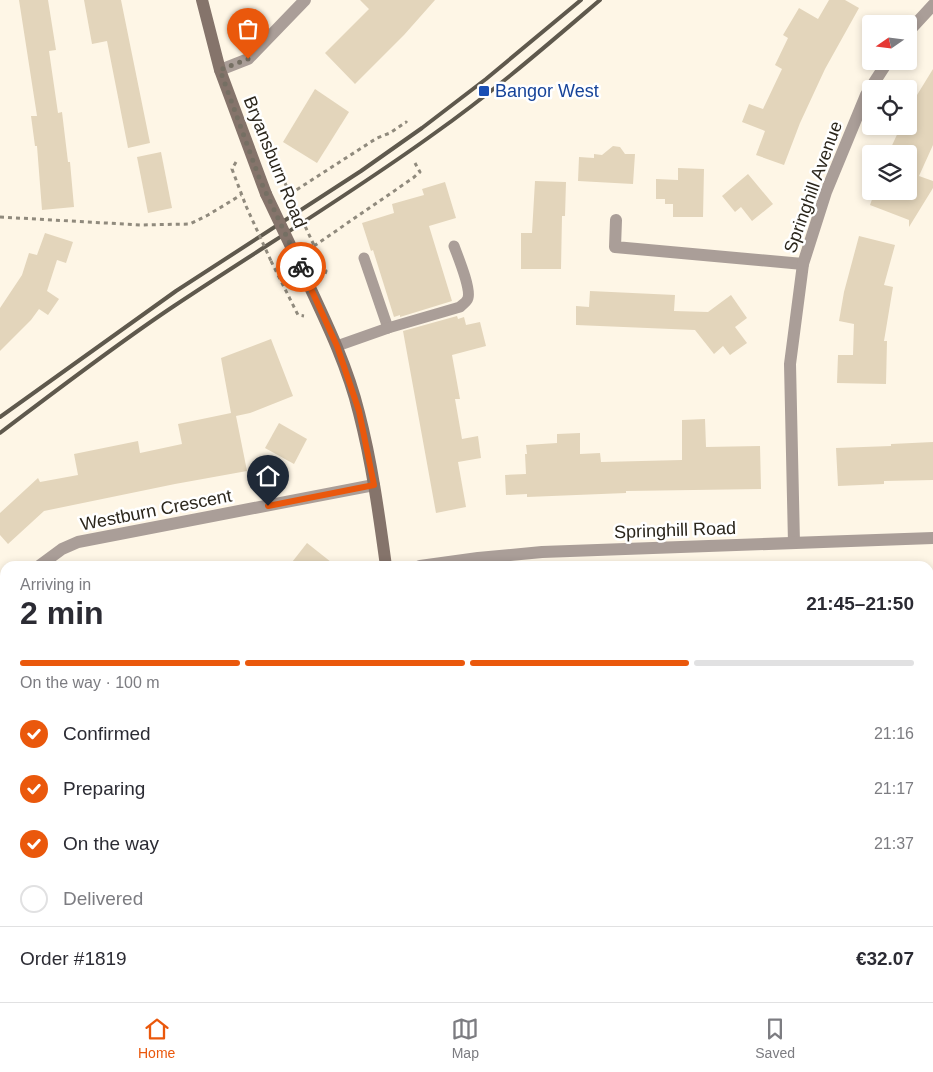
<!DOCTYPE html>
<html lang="en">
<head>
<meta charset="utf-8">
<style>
  body { margin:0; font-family:Arial,sans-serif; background:#f7f7f7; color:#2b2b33; height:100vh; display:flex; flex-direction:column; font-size:19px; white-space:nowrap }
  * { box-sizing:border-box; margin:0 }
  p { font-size:16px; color:#7c7c81 }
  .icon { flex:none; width:28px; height:28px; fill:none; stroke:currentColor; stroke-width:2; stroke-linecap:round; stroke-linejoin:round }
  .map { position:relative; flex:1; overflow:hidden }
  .panel { position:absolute; left:0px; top:561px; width:934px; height:441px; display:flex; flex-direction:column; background:#fff; border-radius:15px 15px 0 0; box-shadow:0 2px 8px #0003 }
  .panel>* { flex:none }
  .needle { width:32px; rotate:256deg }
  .fabs { position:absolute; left:862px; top:15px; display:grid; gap:10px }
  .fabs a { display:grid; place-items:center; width:55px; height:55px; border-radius:5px; background:#fff; box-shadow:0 2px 8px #0003; font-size:25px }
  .pin { position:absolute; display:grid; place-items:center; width:42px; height:42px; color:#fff; margin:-51px -21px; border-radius:50% 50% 50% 0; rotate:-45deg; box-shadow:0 0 5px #0007 }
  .pin .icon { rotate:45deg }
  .courier { position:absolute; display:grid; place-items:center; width:50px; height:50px; margin:-25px; border:4px solid #ea580c; border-radius:50%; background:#fff; color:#222; box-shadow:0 1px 6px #0007 }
  .summary em { font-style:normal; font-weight:700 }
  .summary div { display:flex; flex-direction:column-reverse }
  .summary { display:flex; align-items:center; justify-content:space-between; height:85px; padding:0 20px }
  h1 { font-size:32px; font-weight:700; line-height:38px }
  .bar { display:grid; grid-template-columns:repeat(4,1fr); gap:8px 5px; align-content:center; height:60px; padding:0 20px }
  .bar i { height:6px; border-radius:4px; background:#e1e1e2 }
  .bar .on { background:#ea580c }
  .bar p { grid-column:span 4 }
  .line { display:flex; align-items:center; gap:12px; padding:0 20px; border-top:1px solid #e1e1e2 }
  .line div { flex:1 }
  ol { padding:0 20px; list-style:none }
  li { display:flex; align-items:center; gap:15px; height:55px }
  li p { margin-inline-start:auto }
  li .icon { padding:5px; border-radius:50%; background:#ea580c; color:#fff; stroke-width:4 }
  li:last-child { color:#7c7c81 }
  li i { width:28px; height:28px; border:2px solid #e1e1e2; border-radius:50% }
  .dock { display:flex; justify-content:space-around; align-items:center; height:70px; border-top:1px solid #e1e1e2; background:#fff; font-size:14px; color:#7c7c81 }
  .dock a { display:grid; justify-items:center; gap:2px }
  .dock .on { color:#ea580c }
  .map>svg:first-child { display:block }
  .forest { fill:url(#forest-crowns) }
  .building { fill:#e3d5bb }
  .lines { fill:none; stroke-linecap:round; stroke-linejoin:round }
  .path { stroke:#908a7d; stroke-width:3; stroke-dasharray:4 4; stroke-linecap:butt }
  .service { stroke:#aa9e98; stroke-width:11 }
  .minor { stroke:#aa9e98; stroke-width:12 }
  .tertiary { stroke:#aa9e98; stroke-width:12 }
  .secondary { stroke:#85746b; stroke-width:12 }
  .rail { stroke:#5f594d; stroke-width:4 }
  .path-bridge { stroke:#908a7d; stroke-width:3; stroke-dasharray:4 4; stroke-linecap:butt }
  .secondary-bridge { stroke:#85746b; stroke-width:12 }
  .done { stroke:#756f63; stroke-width:5; stroke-dasharray:0 9 }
  .route { stroke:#ea580c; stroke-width:6 }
  .transit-dot { fill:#1a4fb4; stroke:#fff; stroke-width:2 }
  .labels { text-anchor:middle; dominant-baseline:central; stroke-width:5; stroke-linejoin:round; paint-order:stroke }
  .transit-label { font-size:18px; fill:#164399; stroke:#fff; text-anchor:start }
  .street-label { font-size:18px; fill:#2b261c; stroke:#fff }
</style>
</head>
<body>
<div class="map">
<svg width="933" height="1002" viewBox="0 0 933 1002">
  <defs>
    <pattern id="forest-crowns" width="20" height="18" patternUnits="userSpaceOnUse" patternTransform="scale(1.25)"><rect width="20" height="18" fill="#beecc3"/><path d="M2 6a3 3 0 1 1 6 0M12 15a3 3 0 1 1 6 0" fill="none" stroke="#a3caa7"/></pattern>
  </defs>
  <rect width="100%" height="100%" fill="#fef6e6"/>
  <polygon class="forest" points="5,807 5,906 0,929 0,814"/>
  <g class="building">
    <polygon points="19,0 48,0 56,50 49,51 58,113 62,112 68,162 70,162 74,207 42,210 37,146 35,146 31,116 37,116"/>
    <polygon points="84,0 121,0 150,143 128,148 107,41 92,44"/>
    <polygon points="360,0 435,0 404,35 355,84 325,53 369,9"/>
    <polygon points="829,0 845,0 859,8 825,69 800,123 784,165 756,155 765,131 742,122 749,104 763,109 782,69 775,65 788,38 783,35 799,8 818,19"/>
    <polygon points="933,69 933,145 919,176 933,181 933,188 909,227 909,220 870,205 875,191 909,191 909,154 888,154 901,126 909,126 909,108"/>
    <polygon points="315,89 349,112 317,163 283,142"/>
    <polygon points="613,146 620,147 625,154 635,154 633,184 578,181 579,157 594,158 594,154 602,155"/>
    <polygon points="161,152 172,208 148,213 137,157"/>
    <polygon points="678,168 704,169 703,217 673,217 673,204 665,204 665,199 656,199 656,179 678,180"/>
    <polygon points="748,174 773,204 752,221 741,207 735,212 722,196"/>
    <polygon points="535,181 566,182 565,216 562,216 561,269 521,269 521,233 532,233"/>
    <polygon points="445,182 456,218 429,226 452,301 400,317 400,315 394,317 373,250 371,251 362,223 394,213 392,204 424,195 422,189"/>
    <polygon points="45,233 73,242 66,263 57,260 47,291 59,299 48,315 39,309 31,320 0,351 0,308 22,275 29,253 37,255"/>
    <polygon points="859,236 895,245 884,285 893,287 884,341 887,341 886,384 837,383 838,355 853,355 854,324 839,321 844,292"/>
    <polygon points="590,291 675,295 674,311 708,312 731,295 747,318 735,327 747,343 730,355 723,346 714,354 695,330 576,325 576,306 589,307"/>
    <polygon points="457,316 458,319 464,317 466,325 480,322 486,346 452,355 460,399 455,399 462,439 478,436 481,458 458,462 466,507 436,513 403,331"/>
    <polygon points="271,339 293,396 250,413 236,416 247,471 175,484 44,511 8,544 0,535 0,513 38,478 40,482 78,475 74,454 138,441 140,453 182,444 178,424 231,413 221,358"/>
    <polygon points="705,419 706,447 760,446 761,489 626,491 626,493 527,497 527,494 506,495 505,475 526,474 525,454 527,454 526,445 557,443 557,434 580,433 580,454 600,453 601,462 682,460 682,420"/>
    <polygon points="279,423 307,439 294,464 265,448"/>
    <polygon points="933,442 933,480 884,481 884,484 838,486 836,448 891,446 891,444"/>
    <polygon points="307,543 336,566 289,566"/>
  </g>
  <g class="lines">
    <g class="path">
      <polyline points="269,151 272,152 285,183"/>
      <polyline points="236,162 232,169 246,206"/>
      <polyline points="290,194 377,138 390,133 406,122 407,123"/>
      <polyline points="0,217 141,225 190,224 208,215 241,195"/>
      <polyline points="312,241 326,271 324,277"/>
      <polyline points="314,246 413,178 420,172 415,163"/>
      <polyline points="271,261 298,315 304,316"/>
      <polyline points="607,998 608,1002"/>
    </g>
    <g class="service">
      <polyline points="364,258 388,328"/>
      <path d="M337,346l51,-18 72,-21c3,-3 7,-5 8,-9 3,-10 -10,-41 -14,-52"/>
      <polyline points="752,998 752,1002"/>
    </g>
    <g class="minor">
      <polyline points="909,31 933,5"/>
      <polyline points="220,70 248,59 305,0"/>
      <polyline points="616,220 615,247 803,264"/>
      <polyline points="794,543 790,364 803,264 826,192 866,95 888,61"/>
      <polyline points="39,566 62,549 78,542 374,485"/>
      <polyline points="0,602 5,597"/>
      <polyline points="929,778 933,778"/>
      <polyline points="570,998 570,1002"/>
    </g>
    <polyline class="tertiary" points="420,566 478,558 542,552 933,538"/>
    <g class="secondary">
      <polyline points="202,0 220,70 266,194"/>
      <path d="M293,251c24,53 52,105 66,162 13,50 20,102 27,153"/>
      <polyline points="425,998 426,1002"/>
    </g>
    <g class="rail">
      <polyline points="0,417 176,291 361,171 422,128 486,79 581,0"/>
      <path d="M0,433c57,-43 114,-87 174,-127 87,-58 177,-112 261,-173 58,-41 111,-87 165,-133"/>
    </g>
    <g class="path-bridge">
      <polyline points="285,183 312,241"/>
      <polyline points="246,206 271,261"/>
    </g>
    <polyline class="secondary-bridge" points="266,194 293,251"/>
  </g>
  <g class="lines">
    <polyline class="done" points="248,59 220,70 260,180 301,267"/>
    <polyline class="route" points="268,506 374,485 359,411 337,346 301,267"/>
  </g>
  <rect class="transit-dot" x="478" y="85" width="12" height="12" rx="2.5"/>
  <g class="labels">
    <g class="transit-label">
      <text x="495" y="91">Bangor West</text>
    </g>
    <g class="street-label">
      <text transform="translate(275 162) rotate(68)">Bryansburn Road</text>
      <text transform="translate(813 187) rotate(-70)">Springhill Avenue</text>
      <text transform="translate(156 510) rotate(-11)">Westburn Crescent</text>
      <text transform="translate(675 530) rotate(-2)">Springhill Road</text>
    </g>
  </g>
</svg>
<div class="fabs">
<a><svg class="needle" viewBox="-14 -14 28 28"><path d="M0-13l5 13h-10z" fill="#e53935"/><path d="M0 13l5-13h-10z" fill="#7c7c81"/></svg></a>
<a><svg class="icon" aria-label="locate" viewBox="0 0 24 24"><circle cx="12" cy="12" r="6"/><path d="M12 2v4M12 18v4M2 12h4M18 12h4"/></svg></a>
<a><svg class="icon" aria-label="layers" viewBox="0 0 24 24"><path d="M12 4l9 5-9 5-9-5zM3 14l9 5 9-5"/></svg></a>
</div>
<div class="pin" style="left:248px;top:59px;background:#ea580c"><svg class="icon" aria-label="bag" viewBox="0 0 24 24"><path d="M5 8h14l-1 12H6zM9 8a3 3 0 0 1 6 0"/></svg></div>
<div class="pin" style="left:268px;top:506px;background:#1f2937"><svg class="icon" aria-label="home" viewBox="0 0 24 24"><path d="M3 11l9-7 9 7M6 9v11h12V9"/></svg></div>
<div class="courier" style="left:301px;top:267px"><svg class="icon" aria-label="bike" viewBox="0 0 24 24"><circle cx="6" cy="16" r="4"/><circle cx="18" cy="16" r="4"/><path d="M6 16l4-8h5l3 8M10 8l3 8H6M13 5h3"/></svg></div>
<section class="panel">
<div class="summary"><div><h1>2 min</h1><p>Arriving in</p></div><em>21:45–21:50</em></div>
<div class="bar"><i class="on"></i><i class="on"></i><i class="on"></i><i></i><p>On the way · 100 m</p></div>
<ol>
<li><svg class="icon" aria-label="check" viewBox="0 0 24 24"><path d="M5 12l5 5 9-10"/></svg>Confirmed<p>21:16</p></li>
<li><svg class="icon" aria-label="check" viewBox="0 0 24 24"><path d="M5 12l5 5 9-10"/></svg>Preparing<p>21:17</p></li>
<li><svg class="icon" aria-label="check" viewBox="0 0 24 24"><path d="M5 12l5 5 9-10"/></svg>On the way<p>21:37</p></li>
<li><i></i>Delivered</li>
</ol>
<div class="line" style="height:65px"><div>Order #1819</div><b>€32.07</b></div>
</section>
</div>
<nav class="dock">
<a class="on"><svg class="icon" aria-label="home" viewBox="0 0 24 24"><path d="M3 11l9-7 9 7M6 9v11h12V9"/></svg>Home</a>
<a><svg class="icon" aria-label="map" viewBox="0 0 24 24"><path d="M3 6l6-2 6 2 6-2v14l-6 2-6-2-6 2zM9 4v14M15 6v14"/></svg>Map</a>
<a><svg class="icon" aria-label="saved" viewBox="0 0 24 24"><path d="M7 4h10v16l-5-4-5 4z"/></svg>Saved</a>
</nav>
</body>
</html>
